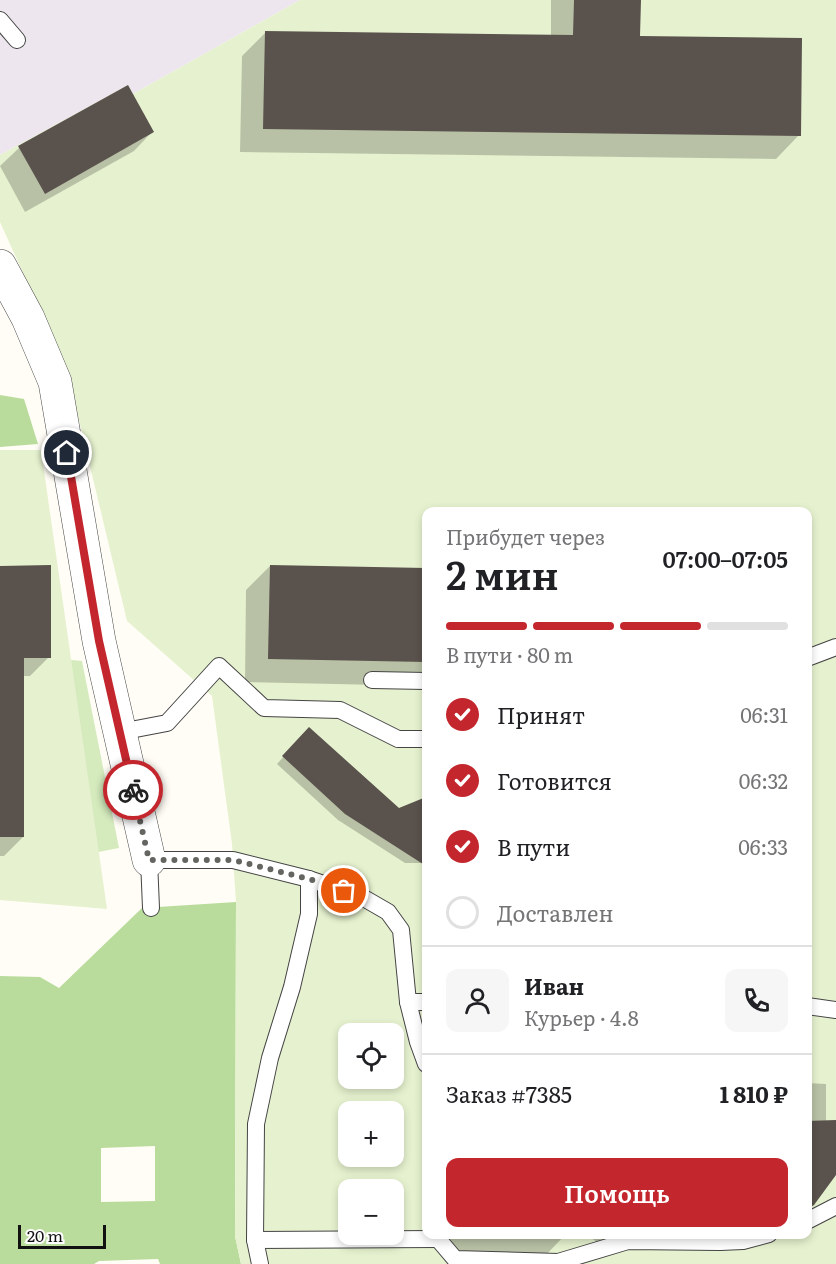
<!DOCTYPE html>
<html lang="ru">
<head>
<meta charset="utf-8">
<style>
  body { margin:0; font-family:Literata,serif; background:#f6f6f6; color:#202124; height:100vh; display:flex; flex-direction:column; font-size:22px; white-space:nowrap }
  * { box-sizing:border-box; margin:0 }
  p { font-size:20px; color:#757577 }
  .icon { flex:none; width:33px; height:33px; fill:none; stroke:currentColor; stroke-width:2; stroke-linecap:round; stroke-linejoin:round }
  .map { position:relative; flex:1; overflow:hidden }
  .drawer { position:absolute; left:422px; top:507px; width:390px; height:732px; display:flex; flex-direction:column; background:#fff; border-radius:12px; box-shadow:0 3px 9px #0003 }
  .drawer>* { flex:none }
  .controls { position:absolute; left:338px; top:1023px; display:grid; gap:12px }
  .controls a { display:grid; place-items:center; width:66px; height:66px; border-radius:12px; background:#fff; box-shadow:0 3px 9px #0003; font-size:30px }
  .scale { position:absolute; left:18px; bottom:15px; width:88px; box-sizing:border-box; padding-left:6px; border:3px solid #111; border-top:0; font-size:16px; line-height:21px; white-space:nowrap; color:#111; -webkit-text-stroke:4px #fff; paint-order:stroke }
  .pin { position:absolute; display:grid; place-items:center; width:51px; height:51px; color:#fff; margin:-26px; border:3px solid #fff; border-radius:50%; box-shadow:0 2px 6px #0007 }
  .courier { position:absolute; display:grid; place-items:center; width:60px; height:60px; margin:-30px; border:4px solid #c4262e; border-radius:50%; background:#fff; color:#222; box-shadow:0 2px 8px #0007 }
  .summary em { font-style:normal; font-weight:600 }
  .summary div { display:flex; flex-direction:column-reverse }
  .summary { display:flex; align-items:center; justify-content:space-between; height:102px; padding:0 24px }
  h1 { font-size:39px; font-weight:600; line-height:45px }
  .bar { display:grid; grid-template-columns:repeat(4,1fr); gap:9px 6px; align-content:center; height:72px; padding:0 24px }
  .bar i { height:8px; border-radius:4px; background:#e0e0e0 }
  .bar .selected { background:#c4262e }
  .bar p { grid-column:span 4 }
  .line { display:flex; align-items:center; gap:15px; padding:0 24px; border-top:2px solid #e0e0e0 }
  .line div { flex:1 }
  .round { display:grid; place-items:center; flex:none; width:63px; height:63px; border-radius:12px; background:#f6f6f6 }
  ol { padding:0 24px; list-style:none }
  li { display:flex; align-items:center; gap:18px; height:66px }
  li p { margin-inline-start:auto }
  li .icon { padding:6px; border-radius:50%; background:#c4262e; color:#fff; stroke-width:4 }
  li:last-child { color:#757577 }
  li i { width:33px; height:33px; border:3px solid #e0e0e0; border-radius:50% }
  .button { display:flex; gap:12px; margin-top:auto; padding:12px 24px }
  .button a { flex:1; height:69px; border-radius:12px; background:#c4262e; color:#fff; font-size:24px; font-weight:600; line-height:69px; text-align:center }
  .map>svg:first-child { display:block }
  .industrial { fill:#eee6ef }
  .green { fill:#d5ebbd }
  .forest { fill:#b9dc9c; fill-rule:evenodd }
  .pitch { fill:#e6f2cf; fill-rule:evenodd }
  .shadow { fill:#0003 }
  .building { fill:#5a524d }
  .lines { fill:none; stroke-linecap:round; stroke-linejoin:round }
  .lane-casing { stroke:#444; stroke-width:18 }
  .street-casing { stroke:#444; stroke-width:34 }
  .lane { stroke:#fff; stroke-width:16 }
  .street { stroke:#fff; stroke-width:33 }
  .done { stroke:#646461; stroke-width:6; stroke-dasharray:0 10.8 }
  .route { stroke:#c4262e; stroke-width:8 }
</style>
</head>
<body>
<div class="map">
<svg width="836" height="1264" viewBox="0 0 836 1264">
  <rect width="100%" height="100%" fill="#fffdf5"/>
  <polygon class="industrial" points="0,0 300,0 133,94 128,86 0,155"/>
  <polygon class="green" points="51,658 82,661 119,848 31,865"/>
  <g class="forest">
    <polygon points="0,395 24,399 38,444 0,447"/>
    <path d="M236,902l-1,334 6,28h-81l-2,-5 -59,2 -5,3h-94v-288l40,1 19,11 83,-80zM155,1146v55l-54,1v-54z"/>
  </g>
  <g class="pitch">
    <path d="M300,0h536v1264h-595l-6,-28 1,-334 -4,-58 -20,-148 -85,-75 -60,-251 -67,-148v-67l128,-70 5,9zM426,512h381v722h-381zM348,1034h45v44h-45zM348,1112h45v44h-45zM348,1190h45v44h-45z"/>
    <polygon points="0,450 41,450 107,909 0,900"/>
  </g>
  <g class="shadow">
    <polygon points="551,0 640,0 639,38 799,135 776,159 240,152 242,56 265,33 551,36"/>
    <polygon points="152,132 134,151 25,212 0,166 19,148"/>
    <polygon points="270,566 426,569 426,686 245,682 246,590"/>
    <polygon points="0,568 49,657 30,676 23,676 23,837 4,856 0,856"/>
    <polygon points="303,735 399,810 426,799 426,863 405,863 338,820 277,764"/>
    <polygon points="807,1083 826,1084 826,1122 836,1122 836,1171 807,1208"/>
    <polygon points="450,1234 566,1234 544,1257 450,1255"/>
    <polygon points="585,1234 610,1234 600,1244"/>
  </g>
  <g class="building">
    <polygon points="574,0 641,0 640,36 802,38 801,136 263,129 265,31 573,35"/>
    <polygon points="128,85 154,132 45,194 18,146"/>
    <polygon points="51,565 51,658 24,658 24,837 0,837 0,566"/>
    <polygon points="270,565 426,568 426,662 268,659"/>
    <polygon points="309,727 399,808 426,797 426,866 345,814 282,756"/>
    <polygon points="836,1120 836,1175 814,1205 807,1209 807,1121"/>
  </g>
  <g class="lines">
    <defs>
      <g id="lane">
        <polyline points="0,20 17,40"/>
        <polyline points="807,658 836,647"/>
        <polyline points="372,680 426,681"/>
        <polyline points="120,732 167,723 219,666 264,708 340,710 398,739 426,739"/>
        <polyline points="151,908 149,860 233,860 309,879 362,897 388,912 401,930 408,1002 418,1042 426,1064"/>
        <polyline points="408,1002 426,1002"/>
        <polyline points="807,1006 836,1010"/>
        <polyline points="807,1221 836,1206"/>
        <polyline points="438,1234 438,1239 455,1259 558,1262 628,1241 720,1242 743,1241 769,1234"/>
        <polyline points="255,1240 438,1239"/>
        <polyline points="260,1264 255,1240 256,1124 270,1058 292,987 309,914 309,879"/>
      </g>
      <polyline id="street" points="0,266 28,318 55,382 99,641 149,860"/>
    </defs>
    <use href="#lane" class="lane-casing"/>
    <use href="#street" class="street-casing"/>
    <use href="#lane" class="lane"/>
    <use href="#street" class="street"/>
  </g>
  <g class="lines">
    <polyline class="done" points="133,790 149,860 233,860 309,879 344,891"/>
    <polyline class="route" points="67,453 99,641 133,790"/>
  </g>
</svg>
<div class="controls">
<a><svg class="icon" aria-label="locate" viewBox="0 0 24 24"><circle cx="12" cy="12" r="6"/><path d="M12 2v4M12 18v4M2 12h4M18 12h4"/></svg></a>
<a>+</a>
<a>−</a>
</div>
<div class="scale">20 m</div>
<div class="pin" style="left:344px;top:891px;background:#ea580c"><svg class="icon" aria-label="bag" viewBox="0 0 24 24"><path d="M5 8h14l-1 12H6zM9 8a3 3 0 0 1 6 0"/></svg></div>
<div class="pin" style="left:67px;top:453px;background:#1f2937"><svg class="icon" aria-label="home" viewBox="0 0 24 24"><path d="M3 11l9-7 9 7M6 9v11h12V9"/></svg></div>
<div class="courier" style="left:133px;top:790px"><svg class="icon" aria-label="bike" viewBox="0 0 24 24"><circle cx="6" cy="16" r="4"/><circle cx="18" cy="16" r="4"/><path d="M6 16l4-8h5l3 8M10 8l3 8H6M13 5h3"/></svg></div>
<section class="drawer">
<div class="summary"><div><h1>2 мин</h1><p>Прибудет через</p></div><em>07:00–07:05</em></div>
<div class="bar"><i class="selected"></i><i class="selected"></i><i class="selected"></i><i></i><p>В пути · 80 m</p></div>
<ol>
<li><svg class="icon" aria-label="check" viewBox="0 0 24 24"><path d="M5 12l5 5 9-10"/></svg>Принят<p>06:31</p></li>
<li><svg class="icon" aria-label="check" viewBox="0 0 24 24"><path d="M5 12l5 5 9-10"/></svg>Готовится<p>06:32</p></li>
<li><svg class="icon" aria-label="check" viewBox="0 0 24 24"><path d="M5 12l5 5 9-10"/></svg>В пути<p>06:33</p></li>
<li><i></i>Доставлен</li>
</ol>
<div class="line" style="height:108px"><a class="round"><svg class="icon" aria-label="person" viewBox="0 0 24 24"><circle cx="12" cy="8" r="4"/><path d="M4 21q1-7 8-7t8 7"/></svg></a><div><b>Иван</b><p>Курьер · 4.8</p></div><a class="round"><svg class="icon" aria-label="phone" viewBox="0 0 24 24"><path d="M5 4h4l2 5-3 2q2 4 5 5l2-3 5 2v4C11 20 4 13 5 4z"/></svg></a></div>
<div class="line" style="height:78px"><div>Заказ #7385</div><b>1 810 ₽</b></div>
<div class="button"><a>Помощь</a></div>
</section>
</div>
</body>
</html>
